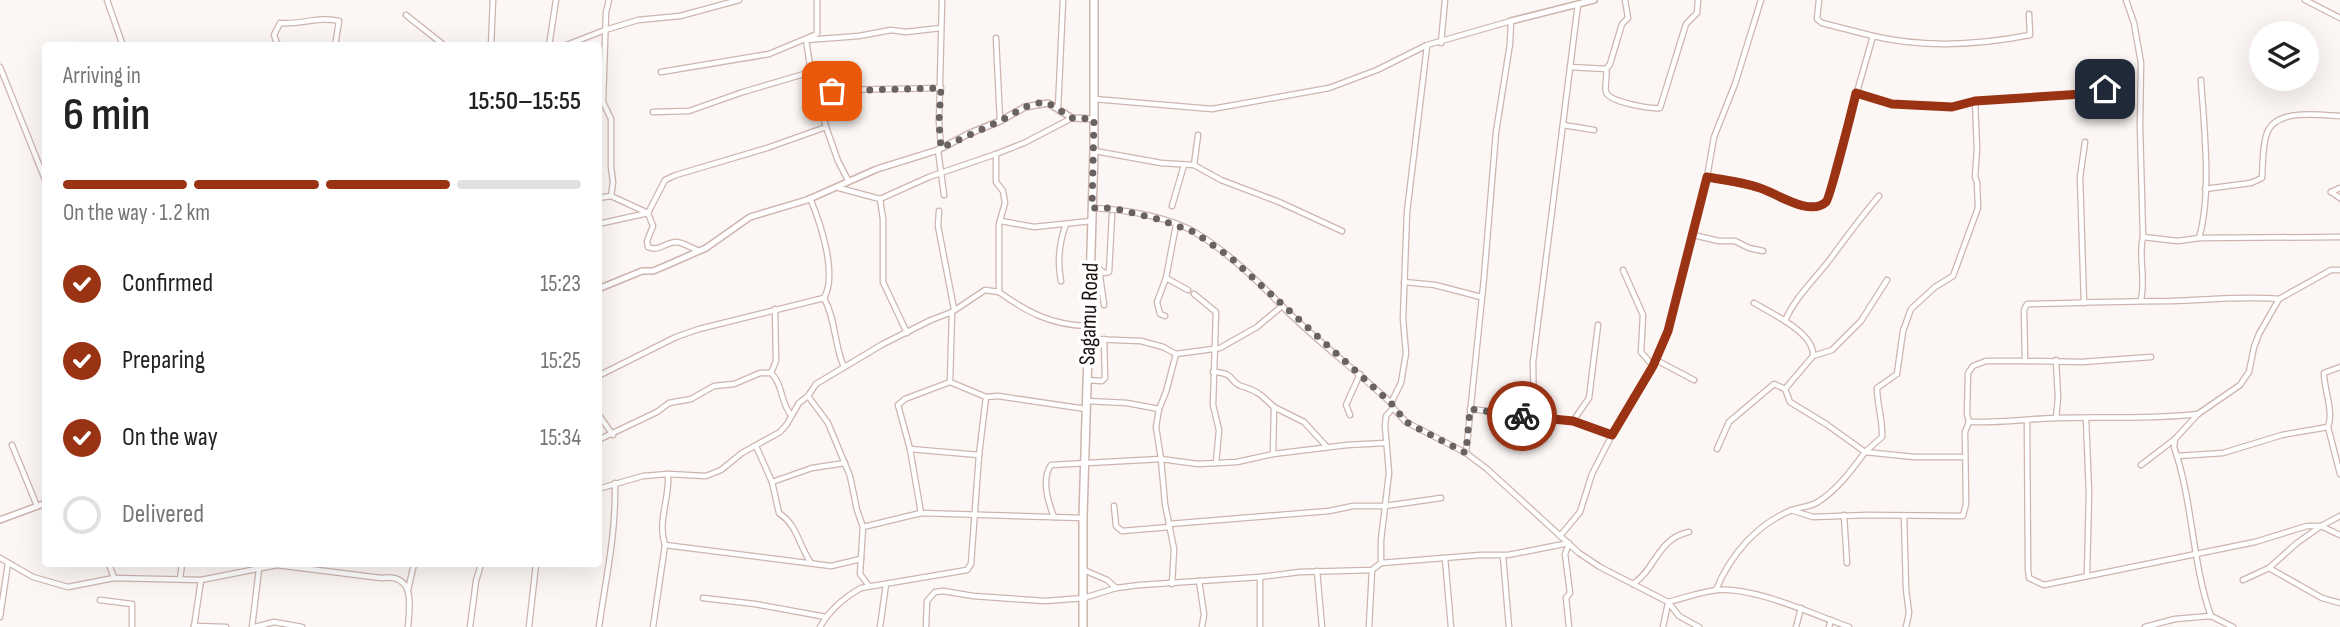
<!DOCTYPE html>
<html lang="en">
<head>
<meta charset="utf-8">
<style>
  body { margin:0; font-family:"Sofia Sans Condensed",sans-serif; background:#f2f2f2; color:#222; height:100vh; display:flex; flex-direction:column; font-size:26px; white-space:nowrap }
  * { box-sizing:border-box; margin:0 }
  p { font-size:23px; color:#767676 }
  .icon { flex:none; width:38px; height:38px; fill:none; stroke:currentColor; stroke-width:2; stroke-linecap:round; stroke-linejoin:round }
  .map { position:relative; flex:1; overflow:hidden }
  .details { position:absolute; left:42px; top:42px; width:560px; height:525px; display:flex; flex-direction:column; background:#fff; border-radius:7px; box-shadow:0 7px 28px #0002 }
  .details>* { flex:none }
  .fabs { position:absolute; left:2249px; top:21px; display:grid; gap:14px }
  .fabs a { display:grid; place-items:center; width:70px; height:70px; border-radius:50%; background:#fff; box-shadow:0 7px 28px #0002; font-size:35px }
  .pin { position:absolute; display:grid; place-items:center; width:60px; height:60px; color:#fff; margin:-30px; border-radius:14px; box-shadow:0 4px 10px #0006 }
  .courier { position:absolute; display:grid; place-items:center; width:70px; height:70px; margin:-35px; border:5px solid #9a3214; border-radius:50%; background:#fff; color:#222; box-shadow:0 2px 9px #0007 }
  .headline em { font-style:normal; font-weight:600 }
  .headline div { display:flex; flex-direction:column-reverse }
  .headline { display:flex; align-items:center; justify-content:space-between; height:119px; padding:0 21px }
  h1 { font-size:46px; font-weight:600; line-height:52px }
  .bar { display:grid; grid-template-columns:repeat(4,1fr); gap:10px 7px; align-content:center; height:84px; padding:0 21px }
  .bar i { height:9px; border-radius:5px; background:#e0e0e0 }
  .bar .active { background:#9a3214 }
  .bar p { grid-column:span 4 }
  ol { padding:0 21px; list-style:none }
  li { display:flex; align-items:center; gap:21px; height:77px }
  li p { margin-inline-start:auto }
  li .icon { padding:7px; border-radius:50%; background:#9a3214; color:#fff; stroke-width:4 }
  li:last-child { color:#767676 }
  li i { width:38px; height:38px; border:4px solid #e0e0e0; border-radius:50% }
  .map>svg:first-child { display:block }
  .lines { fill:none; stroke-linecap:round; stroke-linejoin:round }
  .minor-casing { stroke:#cdb5ae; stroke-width:7 }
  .tertiary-casing { stroke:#cdb5ae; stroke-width:8 }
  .trunk-casing { stroke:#cdb5ae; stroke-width:10 }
  .minor { stroke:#fff; stroke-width:4.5 }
  .tertiary { stroke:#fff; stroke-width:5 }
  .trunk { stroke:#fff; stroke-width:7 }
  .done { stroke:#6a6260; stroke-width:7; stroke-dasharray:0 12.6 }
  .route { stroke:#9a3214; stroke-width:9 }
  .labels { text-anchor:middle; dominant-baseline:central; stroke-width:7; stroke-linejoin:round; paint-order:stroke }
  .street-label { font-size:23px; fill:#1b1210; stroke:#fff }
</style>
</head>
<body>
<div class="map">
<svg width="2340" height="627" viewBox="0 0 2340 627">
  <rect width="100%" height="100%" fill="#fcf7f5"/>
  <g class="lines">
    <defs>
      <g id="minor">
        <polyline points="107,0 123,46"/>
        <polyline points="609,0 606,12 603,102 611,119 611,167 613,182 611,196"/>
        <path d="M2126,0l8,23 7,40 -1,63 3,111 35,4 21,-3c13,-45 5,-110 2,-158"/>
        <polyline points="2305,0 2340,18"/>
        <polyline points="406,15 445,46"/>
        <path d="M1873,36c51,12 106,9 157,-1l-1,-21"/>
        <polyline points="996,38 1000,121"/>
        <polyline points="1441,43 1445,0"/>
        <path d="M278,46l-4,-11 6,-12c21,2 39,-7 59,-2l-4,25"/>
        <polyline points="491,46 493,0"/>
        <polyline points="549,46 556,0"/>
        <polyline points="564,46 605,30 638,20 680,16 739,0"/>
        <polyline points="0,67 46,182"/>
        <path d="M1570,67l36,2c2,7 -2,17 0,23 3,10 44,17 54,16l26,-84 11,-11 1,-13"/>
        <polyline points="1606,69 1610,64 1622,24 1628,18 1625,0"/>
        <polyline points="661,72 769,54 817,34 817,0"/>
        <polyline points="811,72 806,40 859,36 891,30 906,32 941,28"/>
        <polyline points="1856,93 1892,104 1952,107 1975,101 2098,93 2105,89"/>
        <polyline points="816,98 839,90 941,88"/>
        <polyline points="1094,99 1212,109 1329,88 1377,70 1427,45 1511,21 1510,44 1496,132 1484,278 1466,453"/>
        <polyline points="1058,109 1063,0"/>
        <polyline points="653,112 689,111 743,92 811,72 826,127"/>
        <path d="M1072,118l-48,25 -28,11v28l7,9 2,12 -6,21v68c29,21 53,33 89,34"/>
        <polyline points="1563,125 1594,130"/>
        <polyline points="941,148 939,122 942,0"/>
        <polyline points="938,150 944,195"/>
        <polyline points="1095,151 1161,163 1194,165 1221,180 1279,202 1342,231"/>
        <polyline points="1194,165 1198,135"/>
        <polyline points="1707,177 1714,137 1735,84 1761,0"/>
        <polyline points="839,188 880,199 883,219 883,282 907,333"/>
        <path d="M2205,189l46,-6 11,-5c1,-15 0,-32 5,-45 9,-25 53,-18 73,-17"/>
        <polyline points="2331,192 2340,198"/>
        <polyline points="2331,192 2340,188"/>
        <path d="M598,198l13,-2 37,17 5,13 -6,15 1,6c12,5 17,-5 29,-5 7,1 15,6 22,9"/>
        <path d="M810,198c10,24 28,76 14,100 12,22 10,47 20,69"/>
        <polyline points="880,199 929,177 996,154"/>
        <polyline points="1172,206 1184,165"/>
        <path d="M1092,208c31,1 78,9 104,25 32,19 61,47 86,73 33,34 74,64 109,97l2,5"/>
        <polyline points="939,211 938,226 954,309"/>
        <polyline points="1001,221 1034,227 1091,221"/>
        <polyline points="598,224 648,213 665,180 676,175 767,148 826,127 838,161 848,180"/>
        <polyline points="1693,235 1719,241 1735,241 1749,248 1763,251"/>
        <polyline points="2199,238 2340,237"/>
        <polyline points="1092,263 1104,273 1109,272 1112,215"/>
        <polyline points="1623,270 1643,315 1641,352 1653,366"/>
        <polyline points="1102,272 1100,276 1104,305"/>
        <polyline points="1166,278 1188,290"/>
        <path d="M1887,280l-26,41 -29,29 -19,6 -28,33 5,13 36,22 39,28 17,-15c1,-17 -5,-32 -5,-49l20,-14 6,-43 8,-22 24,-22 18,-11 25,-68 -1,-26 -2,-5 2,-28 -2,-48"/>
        <path d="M1061,281c-4,-20 -2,-38 5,-57"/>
        <polyline points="1404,282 1435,285 1481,297"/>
        <polyline points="1194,294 1216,312 1213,405 1219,430 1216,463"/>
        <path d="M2141,299c5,-21 -3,-42 2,-62"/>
        <path d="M1754,303c17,10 61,30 59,53"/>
        <polyline points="2084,303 2080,177 2085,142"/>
        <polyline points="952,312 950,382 986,397 998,396 1086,409"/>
        <polyline points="1165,316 1160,314 1157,302 1166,278 1176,225"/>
        <path d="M1785,321c10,-24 31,-43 46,-63 16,-22 31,-42 48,-62"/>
        <polyline points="1089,339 1141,341 1163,347 1176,354 1220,348 1257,327 1282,306"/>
        <path d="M2151,357l-69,5 -57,-1 -1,-51 3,-6h4c47,-1 94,-3 141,-3 36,-1 71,-5 107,-2"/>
        <polyline points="1656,360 1694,380"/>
        <polyline points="2056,360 2058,398 2056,418"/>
        <path d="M1213,372c23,1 15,9 28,14 17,5 20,9 33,21l-1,47"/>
        <polyline points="771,373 776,361 775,309"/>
        <path d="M771,373c12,11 9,29 20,42"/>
        <polyline points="598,376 676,337 699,329 824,298"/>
        <polyline points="1087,380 1102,381 1105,378 1104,339"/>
        <polyline points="808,396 828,423 850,476 857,510 863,527 860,574 869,586"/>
        <polyline points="1087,401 1127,403 1159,409"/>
        <polyline points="1391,403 1401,383 1406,353 1403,319 1407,212 1427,46"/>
        <polyline points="1274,407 1304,422 1327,447"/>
        <polyline points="1470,409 1573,421 1612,435"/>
        <polyline points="598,414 613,435"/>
        <polyline points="1350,415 1346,405 1360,374"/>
        <polyline points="1534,418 1533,362 1578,4"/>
        <polyline points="2086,419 2089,493 2087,574"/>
        <polyline points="1573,421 1589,398 1598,325"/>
        <polyline points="2027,421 2028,569 2029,578 2044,585 2255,542 2307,526 2321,526 2340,516"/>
        <path d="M1969,422c30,1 58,-3 87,-4 48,-2 94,2 142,-4"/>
        <polyline points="2328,427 2340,474"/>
        <path d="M2175,439l-1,8c19,54 18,117 37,169"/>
        <polyline points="598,440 657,412 669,403 691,399 714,386 734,384 760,373 771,373"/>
        <polyline points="12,445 37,506"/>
        <path d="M756,446l16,36 7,31c19,13 19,31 32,50"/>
        <polyline points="910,449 979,455"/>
        <polyline points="1717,449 1729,422 1774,384 1785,389"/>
        <path d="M2177,456l46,-3 59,-18 46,-8c6,-16 -4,-37 -4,-54l16,-6"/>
        <polyline points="2141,465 2175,439 2198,414 2240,385 2249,372 2254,347 2259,334 2279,299 2331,270 2340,270"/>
        <polyline points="772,482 812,468 845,463"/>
        <polyline points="598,489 643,476 668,474 706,476 721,470 742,453 780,432 787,424 799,403 808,396 816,384 883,344 931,320 952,312 985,290 999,292"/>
        <polyline points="1114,506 1116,526 1122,531 1170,527"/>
        <polyline points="1791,510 1813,517 1868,515 1963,516 1966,504 1965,432 1969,422 1967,414 1968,373 1973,366 1986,361 2025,361"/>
        <polyline points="921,513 910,449 898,405 905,399 950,382"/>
        <polyline points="1844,515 1847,563"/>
        <polyline points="1904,516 1906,589 1909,613 1906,627"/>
        <path d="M1054,517c-6,-15 -13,-38 -3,-52l110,-6 -5,-32 3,-18 7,-17 10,-38"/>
        <polyline points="1169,524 1329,511 1353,506 1385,506 1441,498"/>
        <polyline points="863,527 921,513 1083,518"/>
        <polyline points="1560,536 1580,512 1592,474 1612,435 1653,366 1668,331 1707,177 1760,188 1799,205 1817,207 1825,203 1830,195 1835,169 1873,36 1822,23 1817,19 1819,0"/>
        <polyline points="1569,544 1565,554 1570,593 1566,598 1569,627"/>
        <polyline points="665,545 831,566 861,559"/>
        <polyline points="1503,556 1509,627"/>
        <path d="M0,558l33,19 35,10 46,-9 87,2 76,-15 104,13c34,-5 29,25 27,49"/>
        <polyline points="1445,558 1451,627"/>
        <polyline points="1381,563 1481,555 1508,555 1569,543"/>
        <polyline points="109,564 114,578"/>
        <polyline points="2269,568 2322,598 2340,603"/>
        <polyline points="1084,570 1107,580 1116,588"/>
        <polyline points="1317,571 1322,627"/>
        <polyline points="1260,577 1260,627"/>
        <polyline points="180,579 182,564"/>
        <polyline points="2243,580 2269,568 2297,543 2321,526 2340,535"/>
        <polyline points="1199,581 1204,614 1202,627"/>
        <polyline points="1172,584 1174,549 1165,504 1161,459 1198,464 1237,462 1273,454 1347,445 1385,443"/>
        <path d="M1633,584c22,-14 25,-46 56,-52"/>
        <polyline points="408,590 414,564"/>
        <path d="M1716,590c14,-35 41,-66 76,-80 8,-3 18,-3 26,-8 20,-13 33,-31 47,-50l49,5h50"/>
        <polyline points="703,598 755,604 826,617"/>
        <polyline points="100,600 132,604 132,627"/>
        <path d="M1668,602c16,-4 32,-10 49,-12 36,-4 97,25 132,37"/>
        <polyline points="0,617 8,563"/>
        <polyline points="194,626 226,627"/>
        <polyline points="194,627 201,580"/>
        <polyline points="252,627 259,569"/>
        <polyline points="255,627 274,622 302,627"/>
        <polyline points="470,627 476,581 481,564"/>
        <polyline points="529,627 536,564"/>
        <path d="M599,627c7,-51 17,-91 16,-144"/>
        <path d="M653,627l12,-82c-8,-24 5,-47 3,-71"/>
        <path d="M820,627c9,-16 25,-30 41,-39l106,-18 4,-6 8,-109 7,-58"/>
        <polyline points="880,627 886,584"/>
        <polyline points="926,627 927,601 935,592 943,591 973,596 1045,601 1084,598 1116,588 1140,585 1260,577 1300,572 1372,570 1381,563 1381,540 1389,473 1385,426 1386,416 1393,408 1406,422 1466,453 1487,469 1579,553 1600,567 1668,602 1679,616 1699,627"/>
        <polyline points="1369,627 1372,570"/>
        <polyline points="1663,627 1668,603"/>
        <polyline points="1796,627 1801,608"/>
        <polyline points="1829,627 1831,620"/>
        <polyline points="2145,627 2175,619 2211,616 2233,627"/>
      </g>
      <g id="tertiary">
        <polyline points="1511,21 1594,0"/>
        <polyline points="598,289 642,271 653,271 665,266 706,248 750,217 807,200 877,169 938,150 968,134 1000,121 1025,107 1048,103 1072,118 1094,119"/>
        <polyline points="0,520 46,503"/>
      </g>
      <polyline id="trunk" points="1083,627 1083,518 1094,151 1094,0"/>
    </defs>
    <use href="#minor" class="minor-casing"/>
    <use href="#tertiary" class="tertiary-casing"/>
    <use href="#trunk" class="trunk-casing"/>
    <use href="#minor" class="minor"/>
    <use href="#tertiary" class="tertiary"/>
    <use href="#trunk" class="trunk"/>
  </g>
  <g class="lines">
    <polyline class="done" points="832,91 941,88 939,122 941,148 1000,121 1025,107 1038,103 1048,103 1072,118 1094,119 1092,208 1112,208 1158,219 1194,232 1230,257 1391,403 1406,422 1466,453 1470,409 1522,416"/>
    <path class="route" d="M1522,416l51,5 39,14 41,-69 15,-35 39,-154c17,3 36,5 53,11 16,5 50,29 66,14 4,-4 27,-96 30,-109l36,11 60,3 23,-6 123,-8 7,-4"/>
  </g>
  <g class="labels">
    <g class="street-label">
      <text transform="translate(1089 314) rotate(-88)">Sagamu Road</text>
    </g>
  </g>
</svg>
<div class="fabs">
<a><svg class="icon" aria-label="layers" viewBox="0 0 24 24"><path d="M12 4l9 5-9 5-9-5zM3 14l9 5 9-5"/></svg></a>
</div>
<div class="pin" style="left:832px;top:91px;background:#ea580c"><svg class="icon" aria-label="bag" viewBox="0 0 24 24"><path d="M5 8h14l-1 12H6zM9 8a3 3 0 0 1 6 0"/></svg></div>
<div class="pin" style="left:2105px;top:89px;background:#1f2937"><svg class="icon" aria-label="home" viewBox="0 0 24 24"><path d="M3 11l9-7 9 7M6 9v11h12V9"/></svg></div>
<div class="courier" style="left:1522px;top:416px"><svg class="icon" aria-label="bike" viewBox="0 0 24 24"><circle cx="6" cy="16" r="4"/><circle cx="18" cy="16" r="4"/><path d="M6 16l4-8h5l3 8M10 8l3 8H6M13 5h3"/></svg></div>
<section class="details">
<div class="headline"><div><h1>6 min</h1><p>Arriving in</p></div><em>15:50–15:55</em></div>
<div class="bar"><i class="active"></i><i class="active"></i><i class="active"></i><i></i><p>On the way · 1.2 km</p></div>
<ol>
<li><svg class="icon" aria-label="check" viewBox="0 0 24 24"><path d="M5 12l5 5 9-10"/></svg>Confirmed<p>15:23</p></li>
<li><svg class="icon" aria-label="check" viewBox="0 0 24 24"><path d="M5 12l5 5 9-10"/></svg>Preparing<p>15:25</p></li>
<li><svg class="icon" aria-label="check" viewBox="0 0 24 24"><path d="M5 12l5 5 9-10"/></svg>On the way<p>15:34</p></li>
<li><i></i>Delivered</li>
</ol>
</section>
</div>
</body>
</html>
